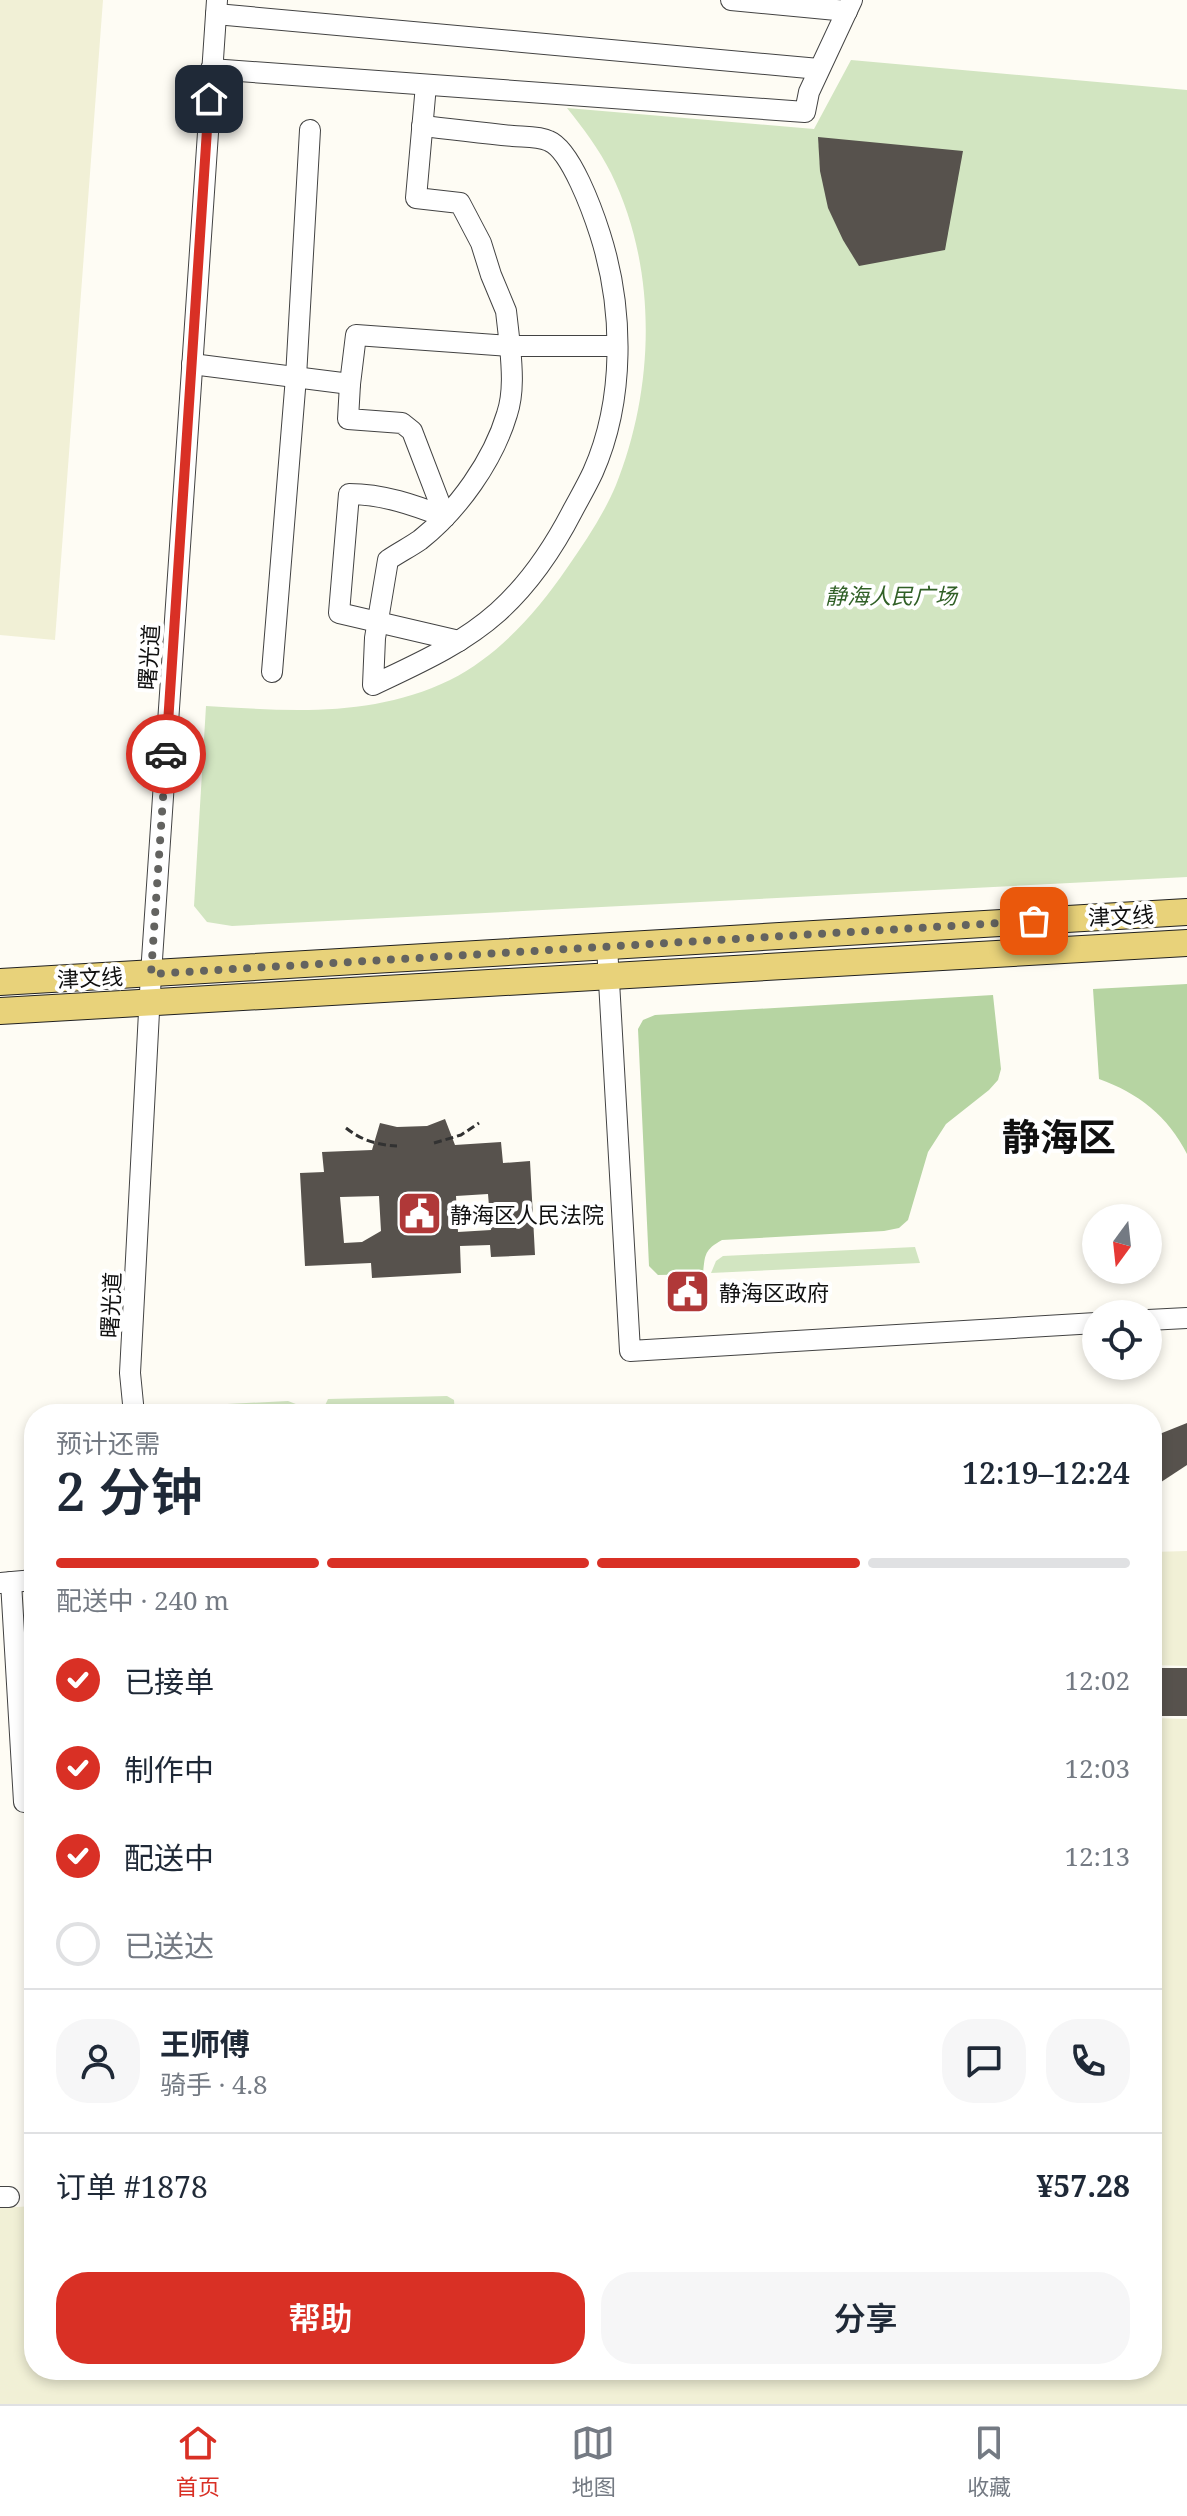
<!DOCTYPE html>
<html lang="zh">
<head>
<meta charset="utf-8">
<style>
  body { margin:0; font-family:"Noto Serif","Noto Sans SC",serif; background:#f6f6f7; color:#1f2937; height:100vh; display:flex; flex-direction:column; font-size:30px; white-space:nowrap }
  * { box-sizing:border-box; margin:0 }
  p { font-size:26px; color:#747a83 }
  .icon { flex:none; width:44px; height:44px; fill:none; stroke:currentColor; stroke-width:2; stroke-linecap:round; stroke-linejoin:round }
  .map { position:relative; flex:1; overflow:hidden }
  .panel { position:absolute; left:24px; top:1404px; width:1138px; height:976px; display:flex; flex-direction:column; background:#fff; border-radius:32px; box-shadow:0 4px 12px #0003 }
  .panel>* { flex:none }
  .needle { width:52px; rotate:195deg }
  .fabs { position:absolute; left:1082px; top:1204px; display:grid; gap:16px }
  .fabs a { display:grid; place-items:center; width:80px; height:80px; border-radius:50%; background:#fff; box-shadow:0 4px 12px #0003; font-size:40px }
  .pin { position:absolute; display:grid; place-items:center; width:68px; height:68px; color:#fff; margin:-34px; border-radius:16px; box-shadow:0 4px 12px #0006 }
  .courier { position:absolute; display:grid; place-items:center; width:80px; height:80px; margin:-40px; border:6px solid #d93025; border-radius:50%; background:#fff; color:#222; box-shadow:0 2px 10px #0007 }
  .head em { font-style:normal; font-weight:600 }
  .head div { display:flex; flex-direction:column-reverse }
  .head { display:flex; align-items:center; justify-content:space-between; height:136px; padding:0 32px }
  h1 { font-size:52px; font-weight:600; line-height:60px }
  .bar { display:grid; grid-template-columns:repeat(4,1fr); gap:12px 8px; align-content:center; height:96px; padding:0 32px }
  .bar i { height:10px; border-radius:6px; background:#e0e1e3 }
  .bar .selected { background:#d93025 }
  .bar p { grid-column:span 4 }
  .line { display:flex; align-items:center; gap:20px; padding:0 32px; border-top:2px solid #e0e1e3 }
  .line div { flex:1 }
  .round { display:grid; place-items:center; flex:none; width:84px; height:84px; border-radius:32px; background:#f6f6f7 }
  ol { padding:0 32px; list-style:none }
  li { display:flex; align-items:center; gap:24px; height:88px }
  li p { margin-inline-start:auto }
  li .icon { padding:8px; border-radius:50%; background:#d93025; color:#fff; stroke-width:4 }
  li:last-child { color:#747a83 }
  li i { width:44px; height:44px; border:4px solid #e0e1e3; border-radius:50% }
  .action { display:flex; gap:16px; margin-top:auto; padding:16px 32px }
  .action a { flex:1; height:92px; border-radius:32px; background:#d93025; color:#fff; font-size:32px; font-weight:600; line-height:92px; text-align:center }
  .action a+a { background:#f6f6f7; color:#1f2937 }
  .dock { display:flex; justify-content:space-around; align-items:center; height:112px; border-top:2px solid #e0e1e3; background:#fff; font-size:22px; color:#747a83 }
  .dock a { display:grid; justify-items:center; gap:4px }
  .dock .selected { color:#d93025 }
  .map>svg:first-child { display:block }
  .farmland { fill:#f1f0d6 }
  .green { fill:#d2e5c1 }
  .forest { fill:#b6d4a2 }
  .building { fill:#57524d; fill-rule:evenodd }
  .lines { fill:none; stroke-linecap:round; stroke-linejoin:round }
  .minor-casing { stroke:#434343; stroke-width:22 }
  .major-casing { stroke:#212121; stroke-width:28 }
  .path { stroke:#323232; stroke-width:3; stroke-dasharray:8 4; stroke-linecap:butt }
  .minor { stroke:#fff; stroke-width:20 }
  .major { stroke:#e8d27a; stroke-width:26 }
  .done { stroke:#636360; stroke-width:8; stroke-dasharray:0 14.4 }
  .route { stroke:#d93025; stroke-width:10 }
  .labels { text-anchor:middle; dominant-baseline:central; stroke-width:8; stroke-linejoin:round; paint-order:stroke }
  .park-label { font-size:22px; font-style:italic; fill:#316027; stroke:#fff }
  .street-label { font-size:22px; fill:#101010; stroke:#fff }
  .poi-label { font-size:22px; fill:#101010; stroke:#fff; text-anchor:start }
  .town-label { font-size:38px; font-weight:bold; fill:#101010; stroke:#fff }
</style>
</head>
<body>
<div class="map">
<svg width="1187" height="2404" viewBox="0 0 1187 2404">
  <rect width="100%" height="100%" fill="#fefcf4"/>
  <g class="farmland">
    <polygon points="0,0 103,0 55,640 0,635"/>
    <polygon points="1187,1551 1187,1666 1152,1665 1152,1552"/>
    <polygon points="1152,1718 1187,1719 1187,2404 0,2404 0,2208 34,2206 34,2370 1152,2370"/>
  </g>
  <g class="green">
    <path d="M851,60l336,30v787l-955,49 -25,-4 -13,-16 12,-200c85,5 165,12 244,-26 49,-25 86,-67 117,-112 18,-26 37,-54 49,-83 39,-98 42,-216 -5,-312 -12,-24 -28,-45 -44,-65l247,21z"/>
    <polygon points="915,1247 920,1263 711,1273 716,1261 723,1256"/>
    <polygon points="447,1396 454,1400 455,1414 321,1414 328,1399"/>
    <polygon points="288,1401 301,1406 303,1414 218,1414 227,1404"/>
  </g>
  <g class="forest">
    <path d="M1187,984v170c-19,-38 -49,-61 -88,-75l-6,-90z"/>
    <path d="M993,995l8,74 -3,11 -9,10 -43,34 -18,28 -20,68 -9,8 -15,3 -162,9c-18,10 -17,15 -19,34l-45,1 -9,-9 -11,-237 5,-9 12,-5z"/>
  </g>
  <g class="building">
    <polygon points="818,137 963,151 945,250 859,266 843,240 828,208 820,171"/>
    <path d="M445,1119l10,26 46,-3 2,21 27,-2 5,94 -44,2 -1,-12 -30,1 1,27 -89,5 -1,-15 -66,3 -5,-93 24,-1 -2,-20 50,-2 8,-27 17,4 30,-1zM488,1194l3,36 -33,2 -2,-36zM379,1196l2,35 -19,11 -18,1 -4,-46z"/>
    <polygon points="1187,1423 1187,1465 1152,1488 1152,1437"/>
    <rect x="1152" y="1668" width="35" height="48"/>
  </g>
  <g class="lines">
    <defs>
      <g id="minor">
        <polyline points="731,0 847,11"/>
        <polyline points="216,14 819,69"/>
        <polyline points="211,69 805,112 809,92 852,0"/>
        <path d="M422,126c30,3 60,7 91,10 10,1 26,0 36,5 22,9 44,71 51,93 24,75 25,166 -7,238 -6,13 -13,25 -20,38 -19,37 -44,74 -75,102 -37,33 -81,52 -125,73l2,-47 13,-78c10,-7 22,-13 32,-20 38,-30 73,-79 87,-126 7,-21 5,-46 3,-68h106"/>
        <polyline points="192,364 350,384 356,335 510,346 506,311 491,275 481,243 460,203 416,198 426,85"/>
        <polyline points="350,384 348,419 402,423 412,431 445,517"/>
        <path d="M445,517c-31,-12 -62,-23 -96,-23l-10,119 120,28"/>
        <polyline points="272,672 296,377 310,130"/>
        <polyline points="607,946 630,1351 1096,1323"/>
        <polyline points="1148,1320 1187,1318"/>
        <polyline points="134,1414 130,1373 151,974 217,0"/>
        <polyline points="11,1582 24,1802"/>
        <polyline points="0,1583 34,1580"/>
        <polyline points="0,2197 9,2197"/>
      </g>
      <g id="major">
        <polyline points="0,982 1187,912"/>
        <polyline points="0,1011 1187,943"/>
      </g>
    </defs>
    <use href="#minor" class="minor-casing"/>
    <use href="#major" class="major-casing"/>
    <g class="path">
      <path d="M346,1128c15,12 31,17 51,18"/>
      <polyline points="434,1143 461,1135 479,1123"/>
    </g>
    <use href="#minor" class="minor"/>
    <use href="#major" class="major"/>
  </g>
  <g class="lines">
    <polyline class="done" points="166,754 151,974 1034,921"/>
    <polyline class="route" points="166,754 209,99"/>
  </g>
  <defs>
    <symbol id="civic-square" viewBox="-11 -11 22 22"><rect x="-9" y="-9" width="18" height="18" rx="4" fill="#b03838" stroke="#fff"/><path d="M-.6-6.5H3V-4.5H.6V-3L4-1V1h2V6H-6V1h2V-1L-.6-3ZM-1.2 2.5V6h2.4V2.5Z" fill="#fff"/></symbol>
  </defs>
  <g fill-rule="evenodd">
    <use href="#civic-square" x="394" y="1188" width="51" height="51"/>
    <use href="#civic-square" x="662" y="1266" width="51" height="51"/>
  </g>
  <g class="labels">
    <g class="park-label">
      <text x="891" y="595">静海人民广场</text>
    </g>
    <g class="street-label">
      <text transform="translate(148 657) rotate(-86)">曙光道</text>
      <text transform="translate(1121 915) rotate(-3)">津文线</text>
      <text transform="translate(90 977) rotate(-3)">津文线</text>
      <text transform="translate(110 1305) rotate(-87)">曙光道</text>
    </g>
    <g class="poi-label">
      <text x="450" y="1214">静海区人民法院</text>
      <text x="719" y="1292">静海区政府</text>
    </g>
    <g class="town-label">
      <text x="1059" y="1136">静海区</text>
    </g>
  </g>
</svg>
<div class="fabs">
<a><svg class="needle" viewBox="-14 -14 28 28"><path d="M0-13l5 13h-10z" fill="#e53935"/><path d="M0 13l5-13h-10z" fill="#747a83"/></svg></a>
<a><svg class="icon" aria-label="locate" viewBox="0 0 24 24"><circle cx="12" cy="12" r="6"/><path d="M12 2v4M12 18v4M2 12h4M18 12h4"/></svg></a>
</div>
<div class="pin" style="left:1034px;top:921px;background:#ea580c"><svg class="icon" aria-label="bag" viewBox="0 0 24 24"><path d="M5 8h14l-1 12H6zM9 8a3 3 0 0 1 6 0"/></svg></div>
<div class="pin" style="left:209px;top:99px;background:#1f2937"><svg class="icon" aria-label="home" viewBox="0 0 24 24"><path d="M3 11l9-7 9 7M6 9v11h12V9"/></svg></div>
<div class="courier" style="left:166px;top:754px"><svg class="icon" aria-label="car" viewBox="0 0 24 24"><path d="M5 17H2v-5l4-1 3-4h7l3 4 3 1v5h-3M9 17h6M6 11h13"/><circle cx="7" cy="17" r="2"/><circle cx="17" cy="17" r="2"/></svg></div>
<section class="panel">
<div class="head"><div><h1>2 分钟</h1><p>预计还需</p></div><em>12:19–12:24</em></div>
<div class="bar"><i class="selected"></i><i class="selected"></i><i class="selected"></i><i></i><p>配送中 · 240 m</p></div>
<ol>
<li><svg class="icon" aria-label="check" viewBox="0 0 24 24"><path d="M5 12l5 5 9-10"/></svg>已接单<p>12:02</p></li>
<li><svg class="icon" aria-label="check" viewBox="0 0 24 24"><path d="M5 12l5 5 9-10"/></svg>制作中<p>12:03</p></li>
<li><svg class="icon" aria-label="check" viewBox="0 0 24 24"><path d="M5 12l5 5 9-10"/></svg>配送中<p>12:13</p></li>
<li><i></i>已送达</li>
</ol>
<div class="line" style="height:144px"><a class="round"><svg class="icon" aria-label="person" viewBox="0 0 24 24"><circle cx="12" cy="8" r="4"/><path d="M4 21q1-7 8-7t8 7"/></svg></a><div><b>王师傅</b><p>骑手 · 4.8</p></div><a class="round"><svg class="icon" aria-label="chat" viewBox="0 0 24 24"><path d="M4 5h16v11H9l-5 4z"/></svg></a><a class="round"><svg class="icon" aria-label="phone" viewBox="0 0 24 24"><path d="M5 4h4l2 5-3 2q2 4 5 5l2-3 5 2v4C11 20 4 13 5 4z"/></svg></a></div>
<div class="line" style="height:104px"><div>订单 #1878</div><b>¥57.28</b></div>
<div class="action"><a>帮助</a><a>分享</a></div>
</section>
</div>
<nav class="dock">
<a class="selected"><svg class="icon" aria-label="home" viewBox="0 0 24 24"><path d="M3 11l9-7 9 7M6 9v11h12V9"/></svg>首页</a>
<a><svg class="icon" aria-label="map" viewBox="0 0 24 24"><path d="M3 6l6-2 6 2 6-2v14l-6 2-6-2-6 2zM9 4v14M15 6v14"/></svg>地图</a>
<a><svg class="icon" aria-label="saved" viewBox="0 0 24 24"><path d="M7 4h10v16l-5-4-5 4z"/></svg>收藏</a>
</nav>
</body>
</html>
